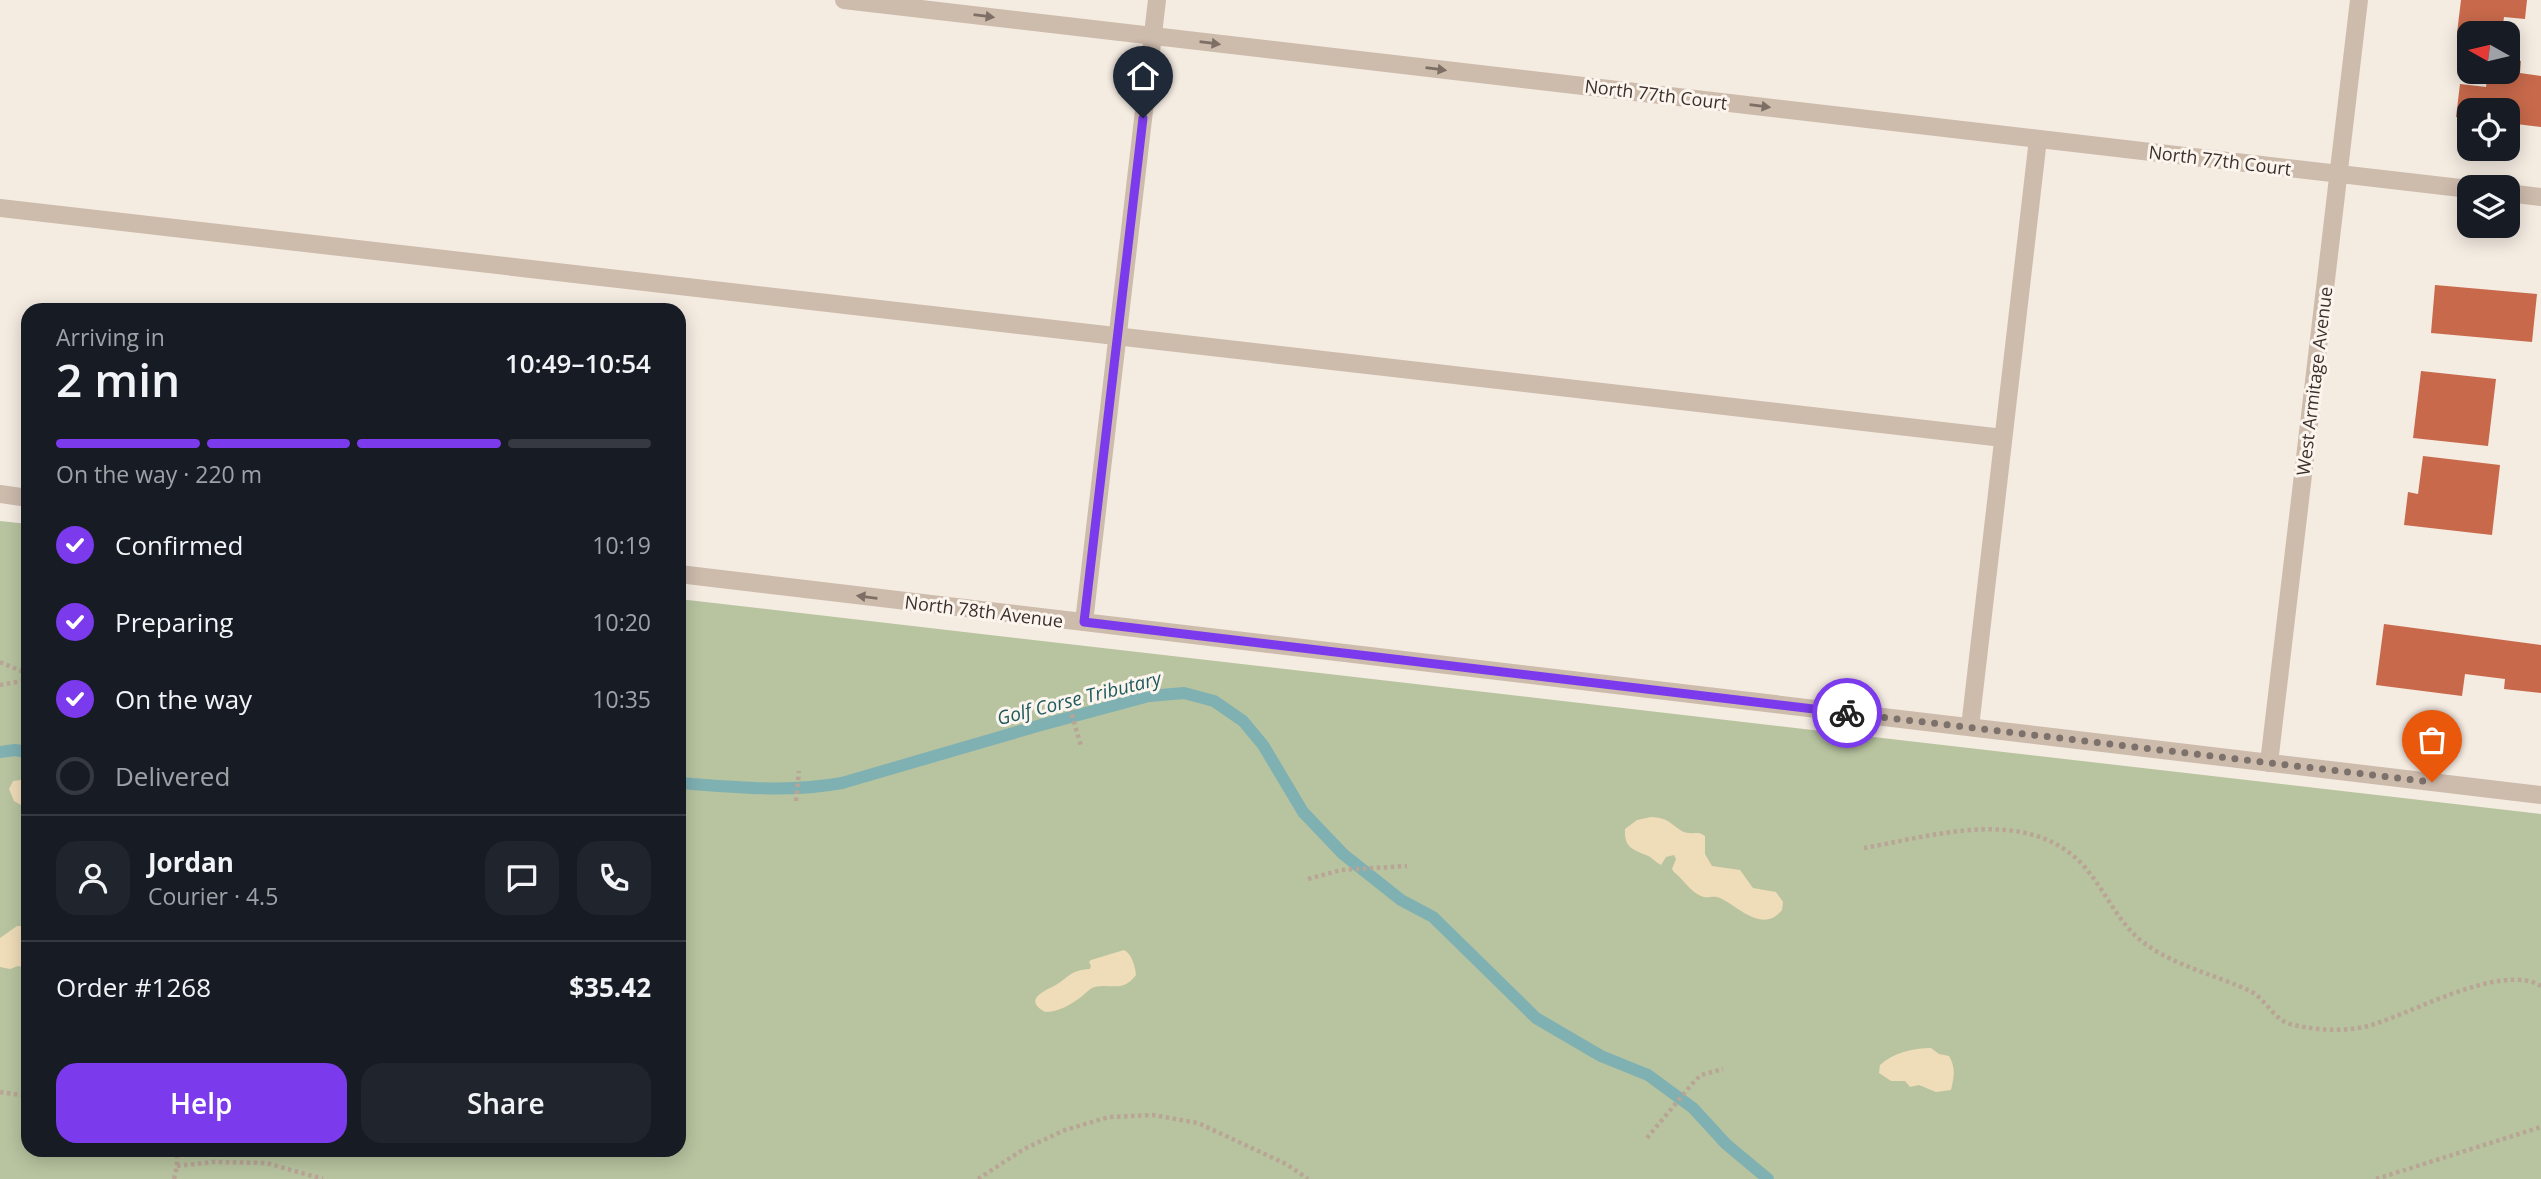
<!DOCTYPE html>
<html lang="en">
<head>
<meta charset="utf-8">
<style>
  body { margin:0; font-family:"Open Sans",sans-serif; background:#20242c; color:#f1f3f6; height:100vh; display:flex; flex-direction:column; font-size:26px; white-space:nowrap }
  * { box-sizing:border-box; margin:0 }
  p { font-size:23px; color:#9ea1a6 }
  .icon { flex:none; width:38px; height:38px; fill:none; stroke:currentColor; stroke-width:2; stroke-linecap:round; stroke-linejoin:round }
  .map { position:relative; flex:1; overflow:hidden }
  .sheet { position:absolute; left:21px; top:303px; width:665px; height:854px; display:flex; flex-direction:column; background:#171b24; border-radius:21px; box-shadow:0 4px 18px #0003 }
  .sheet>* { flex:none }
  .needle { width:46px; rotate:278deg }
  .fabs { position:absolute; left:2457px; top:21px; display:grid; gap:14px }
  .fabs a { display:grid; place-items:center; width:63px; height:63px; border-radius:14px; background:#171b24; box-shadow:0 4px 18px #0003; font-size:35px }
  .pin { position:absolute; display:grid; place-items:center; width:60px; height:60px; color:#fff; margin:-72px -30px; border-radius:50% 50% 50% 0; rotate:-45deg; box-shadow:0 0 7px #0007 }
  .pin .icon { rotate:45deg }
  .courier { position:absolute; display:grid; place-items:center; width:70px; height:70px; margin:-35px; border:5px solid #7c3aed; border-radius:50%; background:#fff; color:#222; box-shadow:0 2px 9px #0007 }
  .head em { font-style:normal; font-weight:600 }
  .head div { display:flex; flex-direction:column-reverse }
  .head { display:flex; align-items:center; justify-content:space-between; height:119px; padding:0 35px }
  h1 { font-size:46px; font-weight:600; line-height:52px }
  .bar { display:grid; grid-template-columns:repeat(4,1fr); gap:10px 7px; align-content:center; height:84px; padding:0 35px }
  .bar i { height:9px; border-radius:5px; background:#363941 }
  .bar .on { background:#7c3aed }
  .bar p { grid-column:span 4 }
  .line { display:flex; align-items:center; gap:18px; padding:0 35px; border-top:2px solid #363941 }
  .line div { flex:1 }
  .round { display:grid; place-items:center; flex:none; width:74px; height:74px; border-radius:21px; background:#20242c }
  ol { padding:0 35px; list-style:none }
  li { display:flex; align-items:center; gap:21px; height:77px }
  li p { margin-inline-start:auto }
  li .icon { padding:7px; border-radius:50%; background:#7c3aed; color:#fff; stroke-width:4 }
  li:last-child { color:#9ea1a6 }
  li i { width:38px; height:38px; border:4px solid #363941; border-radius:50% }
  .primary-button { display:flex; gap:14px; margin-top:auto; padding:14px 35px }
  .primary-button a { flex:1; height:80px; border-radius:21px; background:#7c3aed; color:#fff; font-size:28px; font-weight:600; line-height:80px; text-align:center }
  .primary-button a+a { background:#20242c; color:#f1f3f6 }
  .map>svg:first-child { display:block }
  .green { fill:#b8c4a0 }
  .sand { fill:#efdcb8 }
  .lines { fill:none; stroke-linecap:round; stroke-linejoin:round }
  .stream { stroke:#7fb0b2; stroke-width:12 }
  .building { fill:#c8694b }
  .path { stroke:#b9a596; stroke-width:4.5; stroke-dasharray:3.5 3.5; stroke-linecap:butt }
  .lane { stroke:#cdbbac; stroke-width:18 }
  .street { stroke:#cdbbac; stroke-width:18 }
  .oneway { fill:#7d6f65 }
  .done { stroke:#7c716b; stroke-width:7; stroke-dasharray:0 12.6 }
  .route { stroke:#7c3aed; stroke-width:9 }
  .labels { text-anchor:middle; dominant-baseline:central; stroke-width:6; stroke-linejoin:round; paint-order:stroke }
  .street-label { font-size:18px; fill:#3b302b; stroke:#fbf5ee }
  .water-label { font-size:19px; font-style:italic; fill:#1f5a5e; stroke:#fbf5ee }
</style>
</head>
<body>
<div class="map">
<svg width="2541" height="1179" viewBox="0 0 2541 1179">
  <rect width="100%" height="100%" fill="#f4ebe1"/>
  <polygon class="green" points="0,521 28,524 28,1150 679,1150 679,599 2541,814 2541,1179 0,1179"/>
  <g class="sand">
    <polygon points="28,779 28,809 14,801 9,789 13,781"/>
    <path d="M1651,817c22,0 24,15 38,16 7,1 9,-2 16,3v18l7,12 28,4 13,18 23,4 7,10 -1,8c-19,24 -43,-3 -62,-12 -6,-3 -10,0 -16,-1 -12,-3 -20,-17 -30,-25l-2,-3 4,-10 -2,-4 -8,2 -5,8c-6,-3 -9,-8 -15,-10 -14,-6 -22,-8 -21,-26l12,-9z"/>
    <polygon points="17,926 28,926 28,968 18,966 10,969 0,967 0,938"/>
    <path d="M1124,950c8,4 11,16 12,25 -13,18 -25,8 -41,12 -5,1 -10,7 -14,10 -11,8 -22,15 -36,15 -21,-12 -3,-20 9,-26 15,-8 15,-16 36,-17l1,-3 -2,-4 2,-2z"/>
    <path d="M1931,1048l8,6 10,2c7,12 5,21 2,34l-15,2 -17,-7 -9,2 -5,-6h-14l-12,-8 1,-8c13,-12 33,-17 51,-17z"/>
  </g>
  <g class="lines">
    <g class="stream">
      <polyline points="0,752 15,750 28,752"/>
      <path d="M679,783c55,4 108,10 163,0l199,-58 108,-29 35,-3 30,8 29,20 20,24 40,67 40,42 58,46 32,17 103,101 65,38 47,19 45,33 33,36 42,35"/>
    </g>
  </g>
  <g class="building">
    <polygon points="2461,0 2527,0 2525,19 2504,17 2502,33 2457,33"/>
    <polygon points="2508,59 2521,61 2520,73 2541,76 2541,127 2508,123 2508,110 2469,110 2469,119 2456,117 2460,84 2486,87 2488,72 2508,72"/>
    <polygon points="2435,285 2537,294 2532,342 2431,333"/>
    <polygon points="2421,371 2496,379 2488,446 2413,438"/>
    <polygon points="2423,456 2500,465 2492,535 2404,525 2408,492 2418,494"/>
    <polygon points="2384,624 2541,645 2541,693 2504,689 2505,679 2465,674 2462,696 2376,685"/>
  </g>
  <g class="lines">
    <g class="path">
      <polyline points="0,662 28,674"/>
      <polyline points="0,685 28,680"/>
      <polyline points="1068,701 1081,746"/>
      <polyline points="796,801 799,771"/>
      <path d="M1864,848c69,-12 161,-42 217,15 22,23 34,55 58,76 31,26 75,35 111,52 15,7 24,29 40,33 25,6 48,8 74,3 43,-10 136,-66 177,-41"/>
      <polyline points="1308,879 1341,870 1407,866"/>
      <polyline points="0,1092 28,1096"/>
      <polyline points="1647,1138 1692,1084 1701,1075 1723,1069"/>
      <polyline points="177,1166 214,1162 266,1163 323,1179"/>
      <polyline points="174,1179 177,1166 177,1150"/>
      <polyline points="978,1179 1024,1149 1065,1130 1109,1117 1153,1115 1198,1123 1286,1164 1308,1179"/>
      <polyline points="2376,1179 2541,1127"/>
    </g>
    <g class="lane">
      <polyline points="0,208 2003,438"/>
      <polyline points="1970,727 2038,139"/>
    </g>
    <g class="street">
      <polyline points="844,0 2469,189"/>
      <polyline points="2508,193 2541,197"/>
      <polyline points="0,494 28,498"/>
      <polyline points="679,574 2541,795"/>
      <polyline points="1084,622 1157,0"/>
      <polyline points="2269,763 2359,0"/>
    </g>
  </g>
  <defs><path id="oneway-solid" d="M-6-.8H1V-3.2L6.5 0L1 3.2V.8H-6Z" transform="scale(1.75)"/></defs>
  <g class="oneway">
    <use href="#oneway-solid" transform="translate(984 16) rotate(7)"/>
    <use href="#oneway-solid" transform="translate(1210 43) rotate(7)"/>
    <use href="#oneway-solid" transform="translate(1436 69) rotate(7)"/>
    <use href="#oneway-solid" transform="translate(1760 106) rotate(7)"/>
    <use href="#oneway-solid" transform="translate(867 597) rotate(-173)"/>
  </g>
  <g class="lines">
    <polyline class="done" points="1847,713 2432,782"/>
    <polyline class="route" points="1143,118 1084,622 1847,713"/>
  </g>
  <g class="labels">
    <g class="street-label">
      <text transform="translate(1656 94) rotate(7)">North 77th Court</text>
      <text transform="translate(2220 160) rotate(7)">North 77th Court</text>
      <text transform="translate(2314 381) rotate(-83)">West Armitage Avenue</text>
      <text transform="translate(984 611) rotate(7)">North 78th Avenue</text>
    </g>
    <g class="water-label">
      <text transform="translate(1079 698) rotate(-14)">Golf Corse Tributary</text>
    </g>
  </g>
</svg>
<div class="fabs">
<a><svg class="needle" viewBox="-14 -14 28 28"><path d="M0-13l5 13h-10z" fill="#e53935"/><path d="M0 13l5-13h-10z" fill="#9ea1a6"/></svg></a>
<a><svg class="icon" aria-label="locate" viewBox="0 0 24 24"><circle cx="12" cy="12" r="6"/><path d="M12 2v4M12 18v4M2 12h4M18 12h4"/></svg></a>
<a><svg class="icon" aria-label="layers" viewBox="0 0 24 24"><path d="M12 4l9 5-9 5-9-5zM3 14l9 5 9-5"/></svg></a>
</div>
<div class="pin" style="left:2432px;top:782px;background:#ea580c"><svg class="icon" aria-label="bag" viewBox="0 0 24 24"><path d="M5 8h14l-1 12H6zM9 8a3 3 0 0 1 6 0"/></svg></div>
<div class="pin" style="left:1143px;top:118px;background:#1f2937"><svg class="icon" aria-label="home" viewBox="0 0 24 24"><path d="M3 11l9-7 9 7M6 9v11h12V9"/></svg></div>
<div class="courier" style="left:1847px;top:713px"><svg class="icon" aria-label="bike" viewBox="0 0 24 24"><circle cx="6" cy="16" r="4"/><circle cx="18" cy="16" r="4"/><path d="M6 16l4-8h5l3 8M10 8l3 8H6M13 5h3"/></svg></div>
<section class="sheet">
<div class="head"><div><h1>2 min</h1><p>Arriving in</p></div><em>10:49–10:54</em></div>
<div class="bar"><i class="on"></i><i class="on"></i><i class="on"></i><i></i><p>On the way · 220 m</p></div>
<ol>
<li><svg class="icon" aria-label="check" viewBox="0 0 24 24"><path d="M5 12l5 5 9-10"/></svg>Confirmed<p>10:19</p></li>
<li><svg class="icon" aria-label="check" viewBox="0 0 24 24"><path d="M5 12l5 5 9-10"/></svg>Preparing<p>10:20</p></li>
<li><svg class="icon" aria-label="check" viewBox="0 0 24 24"><path d="M5 12l5 5 9-10"/></svg>On the way<p>10:35</p></li>
<li><i></i>Delivered</li>
</ol>
<div class="line" style="height:126px"><a class="round"><svg class="icon" aria-label="person" viewBox="0 0 24 24"><circle cx="12" cy="8" r="4"/><path d="M4 21q1-7 8-7t8 7"/></svg></a><div><b>Jordan</b><p>Courier · 4.5</p></div><a class="round"><svg class="icon" aria-label="chat" viewBox="0 0 24 24"><path d="M4 5h16v11H9l-5 4z"/></svg></a><a class="round"><svg class="icon" aria-label="phone" viewBox="0 0 24 24"><path d="M5 4h4l2 5-3 2q2 4 5 5l2-3 5 2v4C11 20 4 13 5 4z"/></svg></a></div>
<div class="line" style="height:91px"><div>Order #1268</div><b>$35.42</b></div>
<div class="primary-button"><a>Help</a><a>Share</a></div>
</section>
</div>
</body>
</html>
